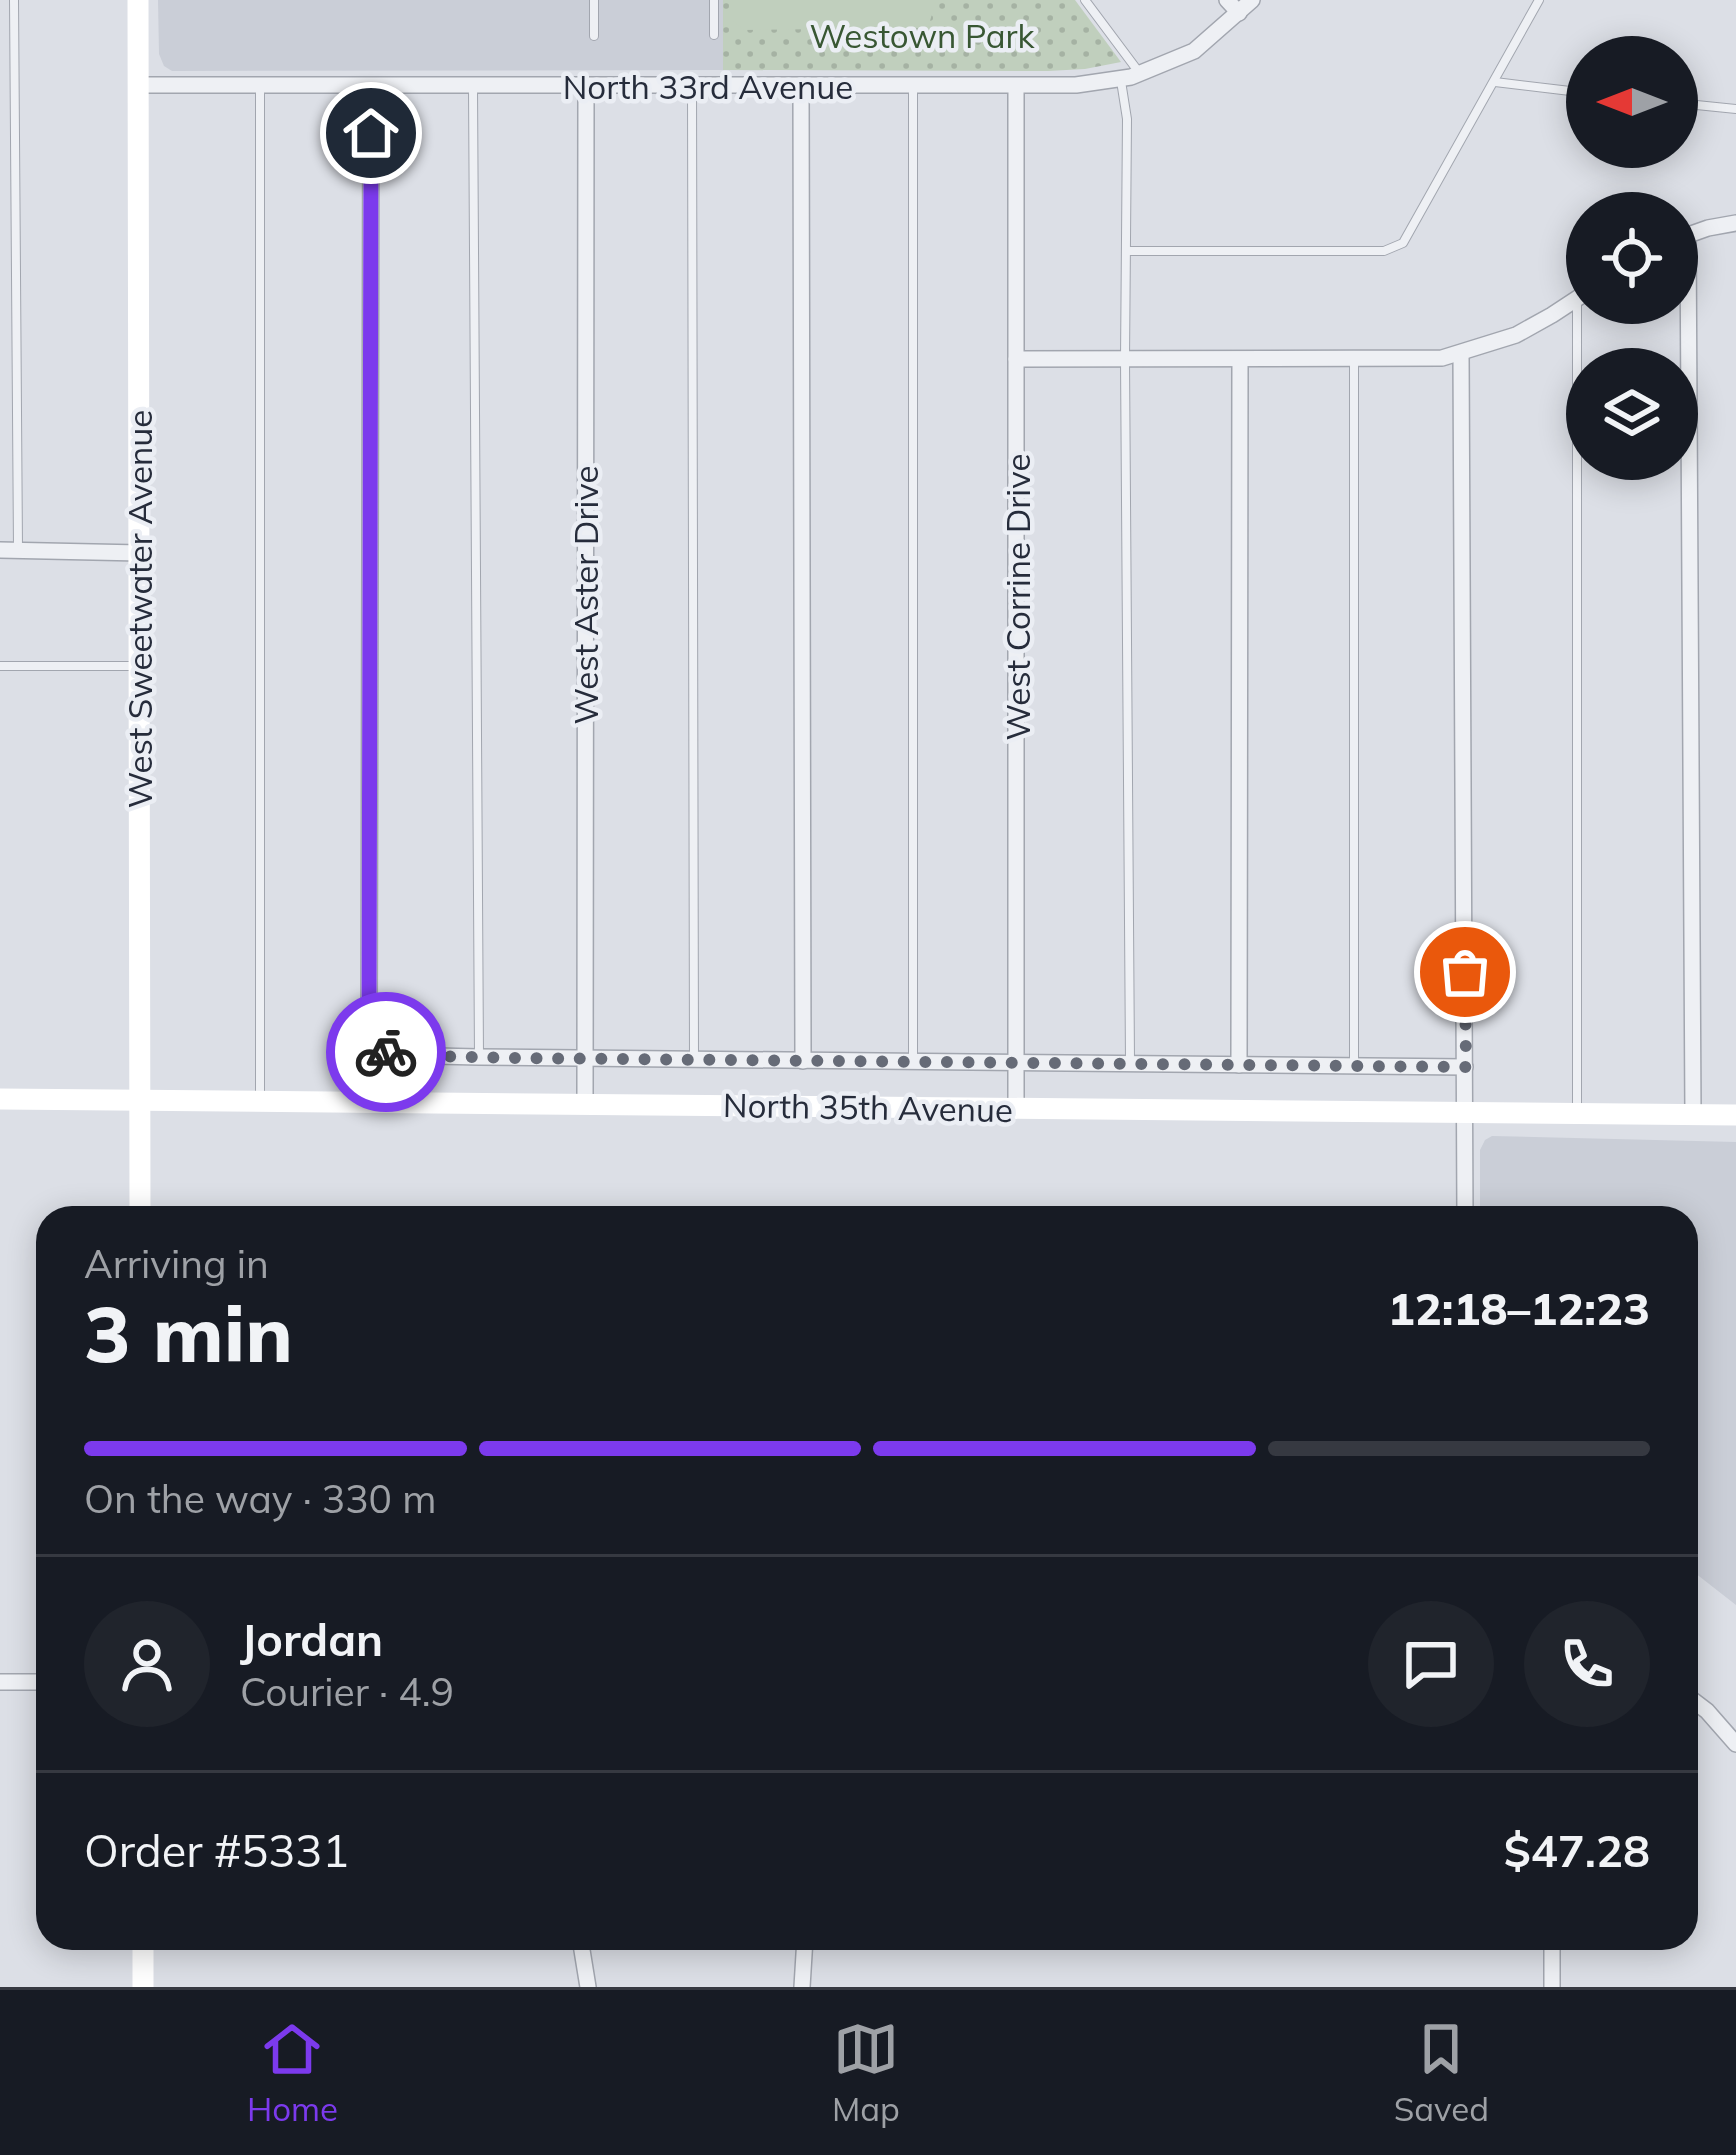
<!DOCTYPE html>
<html lang="en">
<head>
<meta charset="utf-8">
<style>
  body { margin:0; font-family:Mulish,sans-serif; background:#20242c; color:#f1f3f6; height:100vh; display:flex; flex-direction:column; font-size:45px; white-space:nowrap }
  * { box-sizing:border-box; margin:0 }
  p { font-size:39px; color:#9ea1a6 }
  .icon { flex:none; width:66px; height:66px; fill:none; stroke:currentColor; stroke-width:2; stroke-linecap:round; stroke-linejoin:round }
  .map { position:relative; flex:1; overflow:hidden }
  .sheet { position:absolute; left:36px; top:1206px; width:1662px; height:744px; display:flex; flex-direction:column; background:#171b24; border-radius:36px; box-shadow:0 6px 30px #0003 }
  .sheet>* { flex:none }
  .needle { width:78px; rotate:270deg }
  .buttons { position:absolute; left:1566px; top:36px; display:grid; gap:24px }
  .buttons a { display:grid; place-items:center; width:132px; height:132px; border-radius:50%; background:#171b24; box-shadow:0 6px 30px #0003; font-size:60px }
  .pin { position:absolute; display:grid; place-items:center; width:102px; height:102px; color:#fff; margin:-51px; border:6px solid #fff; border-radius:50%; box-shadow:0 3px 12px #0007 }
  .courier { position:absolute; display:grid; place-items:center; width:120px; height:120px; margin:-60px; border:9px solid #7c3aed; border-radius:50%; background:#fff; color:#222; box-shadow:0 3px 15px #0007 }
  .head em { font-style:normal; font-weight:800 }
  .head div { display:flex; flex-direction:column-reverse }
  .head { display:flex; align-items:center; justify-content:space-between; height:204px; padding:0 48px }
  h1 { font-size:78px; font-weight:800; line-height:90px }
  .bar { display:grid; grid-template-columns:repeat(4,1fr); gap:18px 12px; align-content:center; height:144px; padding:0 48px }
  .bar i { height:15px; border-radius:9px; background:#363941 }
  .bar .on { background:#7c3aed }
  .bar p { grid-column:span 4 }
  .line { display:flex; align-items:center; gap:30px; padding:0 48px; border-top:3px solid #363941 }
  .line div { flex:1 }
  .round { display:grid; place-items:center; flex:none; width:126px; height:126px; border-radius:63px; background:#20242c }
  .menu { display:flex; justify-content:space-around; align-items:center; height:168px; border-top:3px solid #363941; background:#171b24; font-size:33px; color:#9ea1a6 }
  .menu a { display:grid; justify-items:center; gap:6px }
  .menu .on { color:#7c3aed }
  .map>svg:first-child { display:block }
  .built { fill:#caced7 }
  .grass { fill:url(#grass-dots) }
  .pitch { fill:#c0cfbd }
  .lines { fill:none; stroke-linecap:round; stroke-linejoin:round }
  .lane-casing { stroke:#a2a6af; stroke-width:10 }
  .street-casing { stroke:#a2a6af; stroke-width:18 }
  .lane { stroke:#eef0f4; stroke-width:8 }
  .street { stroke:#eef0f4; stroke-width:15 }
  .secondary { stroke:#fff; stroke-width:21 }
  .done { stroke:#666b77; stroke-width:12; stroke-dasharray:0 21.6 }
  .route { stroke:#7c3aed; stroke-width:15 }
  .labels { text-anchor:middle; dominant-baseline:central; stroke-width:9; stroke-linejoin:round; paint-order:stroke }
  .park-label { font-size:33px; fill:#385733; stroke:#ebeef4 }
  .street-label { font-size:33px; fill:#262c3b; stroke:#ebeef4 }
</style>
</head>
<body>
<div class="map">
<svg width="1736" height="1987" viewBox="0 0 1736 1987">
  <defs>
    <pattern id="grass-dots" width="8" height="8" patternUnits="userSpaceOnUse" patternTransform="scale(3)"><rect width="8" height="8" fill="#c0cfbd"/><path d="M2 2h.1M6 6h.1" fill="none" stroke="#a5b2a3" stroke-width="1.8" stroke-linecap="round"/></pattern>
  </defs>
  <rect width="100%" height="100%" fill="#dcdfe6"/>
  <g class="built">
    <polygon points="158,0 723,0 723,70 172,71 164,66 159,54"/>
    <polygon points="1492,1136 1736,1142 1736,1605 1686,1566 1686,1218 1480,1218 1480,1150 1485,1140"/>
  </g>
  <polygon class="grass" points="723,0 1075,0 1121,62 1085,69 1048,71 723,70"/>
  <polygon class="pitch" points="733,0 936,0 928,28 744,30 733,21"/>
  <g class="lines">
    <defs>
      <g id="lane">
        <polyline points="14,0 18,549"/>
        <polyline points="714,0 714,35"/>
        <polyline points="1085,0 1138,71"/>
        <polyline points="594,36 594,0"/>
        <polyline points="1121,81 1127,119 1125,360 1130,1061"/>
        <polyline points="1495,82 1587,93"/>
        <polyline points="692,86 694,1058"/>
        <polyline points="913,86 913,1060"/>
        <polyline points="260,88 260,1099"/>
        <polyline points="473,88 479,1057"/>
        <polyline points="1677,103 1736,109"/>
        <polyline points="1127,251 1384,251 1403,243 1539,0"/>
        <polyline points="1577,300 1577,1113"/>
        <polyline points="1354,360 1354,1066"/>
        <polyline points="0,666 136,666"/>
      </g>
      <g id="street">
        <polyline points="1227,0 1239,13"/>
        <polyline points="139,85 1076,85 1131,77 1194,51 1252,0"/>
        <polyline points="371,86 369,1028 374,1046 393,1055 479,1057 1465,1067"/>
        <polyline points="801,86 803,1061"/>
        <polyline points="1016,86 1016,1108"/>
        <polyline points="1688,235 1693,1115"/>
        <polyline points="1677,239 1708,228 1736,223"/>
        <polyline points="1461,353 1465,1218"/>
        <polyline points="1016,359 1442,358 1516,335 1552,315 1587,292"/>
        <polyline points="0,550 140,553"/>
        <polyline points="1239,1065 1240,360"/>
        <polyline points="585,1104 586,86"/>
        <polyline points="0,1682 48,1682"/>
        <polyline points="1686,1695 1707,1711 1736,1744"/>
        <polyline points="580,1938 588,1987"/>
        <polyline points="802,1987 805,1938"/>
        <polyline points="1552,1987 1552,1938"/>
      </g>
    </defs>
    <use href="#lane" class="lane-casing"/>
    <use href="#street" class="street-casing"/>
    <use href="#lane" class="lane"/>
    <use href="#street" class="street"/>
    <g class="secondary">
      <polyline points="138,0 140,1218"/>
      <polyline points="0,1099 1736,1115"/>
      <polyline points="143,1938 143,1987"/>
    </g>
  </g>
  <g class="lines">
    <polyline class="done" points="386,1052 393,1055 514,1058 1466,1067 1465,972"/>
    <polyline class="route" points="371,133 369,1028 374,1046 386,1052"/>
  </g>
  <g class="labels">
    <g class="park-label">
      <text x="922" y="35">Westown Park</text>
    </g>
    <g class="street-label">
      <text x="708" y="86">North 33rd Avenue</text>
      <text transform="translate(585 595) rotate(-90)">West Aster Drive</text>
      <text transform="translate(1017 597) rotate(-90)">West Corrine Drive</text>
      <text transform="translate(139 609) rotate(-90)">West Sweetwater Avenue</text>
      <text transform="translate(868 1107) rotate(1)">North 35th Avenue</text>
    </g>
  </g>
</svg>
<div class="buttons">
<a><svg class="needle" viewBox="-14 -14 28 28"><path d="M0-13l5 13h-10z" fill="#e53935"/><path d="M0 13l5-13h-10z" fill="#9ea1a6"/></svg></a>
<a><svg class="icon" aria-label="locate" viewBox="0 0 24 24"><circle cx="12" cy="12" r="6"/><path d="M12 2v4M12 18v4M2 12h4M18 12h4"/></svg></a>
<a><svg class="icon" aria-label="layers" viewBox="0 0 24 24"><path d="M12 4l9 5-9 5-9-5zM3 14l9 5 9-5"/></svg></a>
</div>
<div class="pin" style="left:1465px;top:972px;background:#ea580c"><svg class="icon" aria-label="bag" viewBox="0 0 24 24"><path d="M5 8h14l-1 12H6zM9 8a3 3 0 0 1 6 0"/></svg></div>
<div class="pin" style="left:371px;top:133px;background:#1f2937"><svg class="icon" aria-label="home" viewBox="0 0 24 24"><path d="M3 11l9-7 9 7M6 9v11h12V9"/></svg></div>
<div class="courier" style="left:386px;top:1052px"><svg class="icon" aria-label="bike" viewBox="0 0 24 24"><circle cx="6" cy="16" r="4"/><circle cx="18" cy="16" r="4"/><path d="M6 16l4-8h5l3 8M10 8l3 8H6M13 5h3"/></svg></div>
<section class="sheet">
<div class="head"><div><h1>3 min</h1><p>Arriving in</p></div><em>12:18–12:23</em></div>
<div class="bar"><i class="on"></i><i class="on"></i><i class="on"></i><i></i><p>On the way · 330 m</p></div>
<div class="line" style="height:216px"><a class="round"><svg class="icon" aria-label="person" viewBox="0 0 24 24"><circle cx="12" cy="8" r="4"/><path d="M4 21q1-7 8-7t8 7"/></svg></a><div><b>Jordan</b><p>Courier · 4.9</p></div><a class="round"><svg class="icon" aria-label="chat" viewBox="0 0 24 24"><path d="M4 5h16v11H9l-5 4z"/></svg></a><a class="round"><svg class="icon" aria-label="phone" viewBox="0 0 24 24"><path d="M5 4h4l2 5-3 2q2 4 5 5l2-3 5 2v4C11 20 4 13 5 4z"/></svg></a></div>
<div class="line" style="height:156px"><div>Order #5331</div><b>$47.28</b></div>
</section>
</div>
<nav class="menu">
<a class="on"><svg class="icon" aria-label="home" viewBox="0 0 24 24"><path d="M3 11l9-7 9 7M6 9v11h12V9"/></svg>Home</a>
<a><svg class="icon" aria-label="map" viewBox="0 0 24 24"><path d="M3 6l6-2 6 2 6-2v14l-6 2-6-2-6 2zM9 4v14M15 6v14"/></svg>Map</a>
<a><svg class="icon" aria-label="saved" viewBox="0 0 24 24"><path d="M7 4h10v16l-5-4-5 4z"/></svg>Saved</a>
</nav>
</body>
</html>
